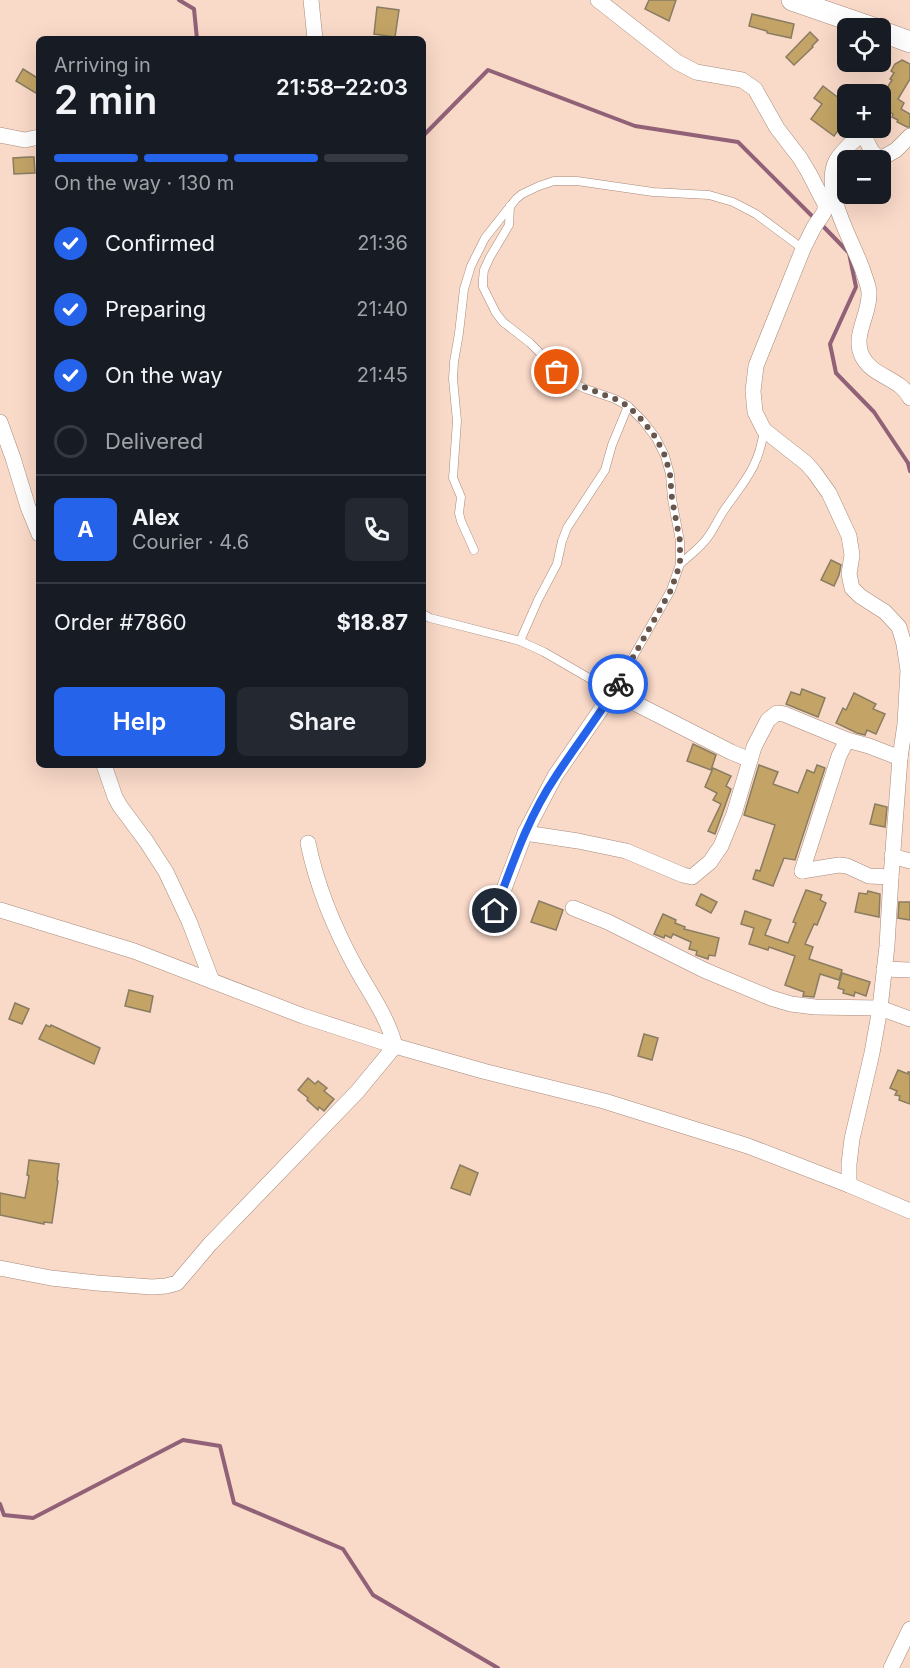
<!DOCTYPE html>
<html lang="en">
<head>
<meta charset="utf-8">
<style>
  body { margin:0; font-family:Inter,sans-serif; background:#242831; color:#f1f3f6; height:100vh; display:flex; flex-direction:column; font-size:22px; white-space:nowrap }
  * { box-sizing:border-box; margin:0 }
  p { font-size:20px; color:#9ea1a6 }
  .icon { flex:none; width:33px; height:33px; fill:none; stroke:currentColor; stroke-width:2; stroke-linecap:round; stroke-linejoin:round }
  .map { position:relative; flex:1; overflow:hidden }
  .panel { position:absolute; left:36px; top:36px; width:390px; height:732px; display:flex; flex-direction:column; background:#171b24; border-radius:9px; box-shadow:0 6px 24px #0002 }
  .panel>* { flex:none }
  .controls { position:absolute; left:837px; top:18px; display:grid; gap:12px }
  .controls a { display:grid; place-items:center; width:54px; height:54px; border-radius:9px; background:#171b24; box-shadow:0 6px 24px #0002; font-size:30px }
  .pin { position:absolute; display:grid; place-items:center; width:51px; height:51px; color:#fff; margin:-26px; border:3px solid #fff; border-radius:50%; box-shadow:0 2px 6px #0007 }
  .courier { position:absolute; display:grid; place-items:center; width:60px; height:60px; margin:-30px; border:4px solid #2563eb; border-radius:50%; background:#fff; color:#222; box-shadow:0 2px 8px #0007 }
  .overview em { font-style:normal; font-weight:600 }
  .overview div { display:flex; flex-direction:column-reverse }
  .overview { display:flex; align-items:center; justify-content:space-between; height:102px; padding:0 18px }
  h1 { font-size:39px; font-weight:600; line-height:45px }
  .bar { display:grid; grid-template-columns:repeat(4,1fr); gap:9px 6px; align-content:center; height:72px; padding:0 18px }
  .bar i { height:8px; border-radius:4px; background:#363941 }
  .bar .current { background:#2563eb }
  .bar p { grid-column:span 4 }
  .line { display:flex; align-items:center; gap:15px; padding:0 18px; border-top:2px solid #363941 }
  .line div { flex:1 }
  .round { display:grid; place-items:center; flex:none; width:63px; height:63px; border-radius:9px; background:#242831 }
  ol { padding:0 18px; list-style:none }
  li { display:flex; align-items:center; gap:18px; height:66px }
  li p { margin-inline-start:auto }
  li .icon { padding:6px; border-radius:50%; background:#2563eb; color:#fff; stroke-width:4 }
  li:last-child { color:#9ea1a6 }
  li i { width:33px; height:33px; border:3px solid #363941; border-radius:50% }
  .cta { display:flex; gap:12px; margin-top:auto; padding:12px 18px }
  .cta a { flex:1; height:69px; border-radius:9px; background:#2563eb; color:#fff; font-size:24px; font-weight:600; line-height:69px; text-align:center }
  .cta a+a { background:#242831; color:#f1f3f6 }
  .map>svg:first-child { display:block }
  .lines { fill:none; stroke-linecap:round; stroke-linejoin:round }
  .stream { stroke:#906177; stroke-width:4 }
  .building { fill:#c3a466; stroke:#897c61; stroke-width:1.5 }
  .lane-casing { stroke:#a78a7a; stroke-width:9 }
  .street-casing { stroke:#a78a7a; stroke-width:16 }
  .secondary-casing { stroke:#a78a7a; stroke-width:22 }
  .lane { stroke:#fff; stroke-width:8 }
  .street { stroke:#fff; stroke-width:15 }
  .secondary { stroke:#fff; stroke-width:21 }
  .done { stroke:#68564c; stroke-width:6; stroke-dasharray:0 10.8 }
  .route { stroke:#2563eb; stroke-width:8 }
</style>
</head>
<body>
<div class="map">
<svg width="910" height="1668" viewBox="0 0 910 1668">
  <rect width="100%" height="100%" fill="#f9d9c8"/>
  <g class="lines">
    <g class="stream">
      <polyline points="179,0 194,9 197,39"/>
      <polyline points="423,136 488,70 635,126 738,142 814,218"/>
      <polyline points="820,223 849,253 856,287 830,344 836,373 874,412 908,463 910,471"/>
      <polyline points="0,1504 4,1515 33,1518 183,1440 220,1446 234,1503 343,1549 373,1595 498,1668"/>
    </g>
  </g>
  <g class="building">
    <polygon points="649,0 676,0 669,21 645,9"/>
    <polygon points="377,7 399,10 395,37 374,34"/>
    <polygon points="752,14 794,24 791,38 767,33 767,31 749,26"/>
    <polygon points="810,32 818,40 812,46 813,47 794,65 786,57"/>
    <polygon points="902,60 910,64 910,79 898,99 904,103 901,109 910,114 910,127 907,127 897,122 898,120 892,117 893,114 880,106 880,99 892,80 890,79 894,73 891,71 895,64"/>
    <polygon points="23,69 39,79 39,95 16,81"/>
    <polygon points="823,86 848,105 848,117 834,136 811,119 822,104 814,98"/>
    <polygon points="29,157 34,157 35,173 14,174 13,158"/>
    <polygon points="831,560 841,565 839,575 834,586 821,580"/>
    <polygon points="802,689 825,698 818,717 786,704 791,692 800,695"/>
    <polygon points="854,693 876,704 873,709 885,714 876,734 867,730 865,735 857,733 836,723 843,708 846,710"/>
    <polygon points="693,744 716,755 711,770 687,761"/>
    <polygon points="759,765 778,772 773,784 798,793 807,770 814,773 817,765 825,768 795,860 784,858 773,886 753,879 756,870 760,871 775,825 744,815"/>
    <polygon points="713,768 731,776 726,786 731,789 715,834 708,831 721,804 713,800 717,793 705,787"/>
    <polygon points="875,804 887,807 885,827 870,824"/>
    <polygon points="806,890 822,895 820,900 826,903 817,925 814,924 805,944 813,947 809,959 842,970 839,980 820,974 814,997 803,996 804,992 785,985 795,956 769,947 768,950 749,944 754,928 741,924 745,911 771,920 765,935 788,943 796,923 793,922"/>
    <polygon points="868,891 880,894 879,917 855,912 859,893 867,894"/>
    <polygon points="701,894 717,902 711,913 696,905"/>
    <polygon points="539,901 563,910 556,930 531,922"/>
    <polygon points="899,902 910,902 910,920 898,918"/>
    <polygon points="663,914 676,920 675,923 685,927 684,929 719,938 715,956 709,955 708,959 696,955 697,951 689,949 691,942 673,934 671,938 665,935 664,938 654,934"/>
    <polygon points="842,973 870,982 866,996 855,992 854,996 843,993 844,990 838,988"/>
    <polygon points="129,990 153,996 150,1012 125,1006"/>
    <polygon points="15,1003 29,1009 22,1024 9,1019"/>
    <polygon points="46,1025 50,1027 51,1025 100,1048 94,1064 39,1039"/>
    <polygon points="644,1034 658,1038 652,1060 638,1056"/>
    <polygon points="898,1070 908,1074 908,1072 910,1072 910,1104 899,1100 900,1096 895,1095 897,1091 890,1088"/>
    <polygon points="308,1078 315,1084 318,1081 327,1088 324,1091 334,1099 324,1111 319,1107 318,1110 307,1100 308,1098 298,1090"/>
    <polygon points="29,1160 59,1164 57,1180 58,1181 52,1223 44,1222 44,1224 0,1215 0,1193 25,1198 29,1176 27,1175"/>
    <polygon points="460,1165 478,1173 470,1195 451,1188"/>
  </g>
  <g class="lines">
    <defs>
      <g id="lane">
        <polyline points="474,550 461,521 459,513 461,497 453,478 457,421 453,379 454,362 459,333 464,289 471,266 485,238 516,199 522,194 539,186 554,181 577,181 653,192 709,195 733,202 756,214 803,249"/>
        <path d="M680,564c10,-9 23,-18 30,-30 6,-9 10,-19 17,-28 20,-28 32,-41 37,-76"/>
        <polyline points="423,614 430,618 520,641 544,652 613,692 671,590 680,564 680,541 672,499 670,474 665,456 656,438 643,421 628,406 615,399 586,389 568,381 530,343 503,322 496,313 483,287 483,279 484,270 490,257 509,225 510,206"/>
        <polyline points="520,641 538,600 557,564 562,541 567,528 605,470 612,445 628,406"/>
      </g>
      <g id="street">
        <polyline points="311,0 315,39"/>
        <polyline points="598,0 677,62 696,72 742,80 755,89 777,128 800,158 809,173 825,204 825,210 823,214 814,227 803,249 756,366 753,391 755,412 764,430 806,463 814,472 829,493 849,536 852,555 849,574 852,588 860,596 885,612 899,627 904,644 908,670 905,724 900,758 891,877 887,946 880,1008 872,1053 852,1139 849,1164 849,1185"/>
        <polyline points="0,135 25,140 39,137"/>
        <path d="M910,136l-14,14 -14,8c-15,-4 -10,-16 -21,-22l-3,1c-8,7 -17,15 -22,24 -15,31 17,80 27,110 2,7 6,15 6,22 1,22 -17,42 -7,63 10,21 39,22 48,42"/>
        <polyline points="0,422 13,458 28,507 39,534"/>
        <polyline points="104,765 115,797 120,806 146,841 166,872 189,921 212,981"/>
        <polyline points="525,833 578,841 626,851 683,875 692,877 710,862 721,846 734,814 754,747 768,720 777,713 784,714 847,740 869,746 900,758"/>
        <polyline points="892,856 910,861"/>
        <polyline points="802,871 839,756 847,740"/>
        <polyline points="802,871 839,865 847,866 869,876 891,877"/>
        <polyline points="573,908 608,922 704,970 771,998 791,1004 815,1007 880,1008 910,1019"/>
        <polyline points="0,910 134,951 303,1016 395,1046 483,1071 604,1101 748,1146 849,1185 910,1211"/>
        <polyline points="490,926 525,833 555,776 613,692 731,752 750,760"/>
        <polyline points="884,969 910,970"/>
        <path d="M0,1268l51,10 46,5 55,4 14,-1 11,-3 33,-39 147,-152 38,-46c-7,-28 -25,-53 -39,-78 -22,-40 -39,-81 -48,-125"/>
        <polyline points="891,1668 910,1629"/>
      </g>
      <g id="secondary">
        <polyline points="792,0 873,28"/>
        <polyline points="880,31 910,42"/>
      </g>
    </defs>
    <use href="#lane" class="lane-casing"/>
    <use href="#street" class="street-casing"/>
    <use href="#secondary" class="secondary-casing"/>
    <use href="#lane" class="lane"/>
    <use href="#street" class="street"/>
    <use href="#secondary" class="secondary"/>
  </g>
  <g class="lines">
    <polyline class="done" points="557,372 568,381 615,399 628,406 643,421 656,438 665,456 670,474 672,499 680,541 680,564 671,590 618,684"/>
    <path class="route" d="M495,911c17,-46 33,-94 61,-135 20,-31 43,-60 62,-92"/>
  </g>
</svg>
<div class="controls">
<a><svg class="icon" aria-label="locate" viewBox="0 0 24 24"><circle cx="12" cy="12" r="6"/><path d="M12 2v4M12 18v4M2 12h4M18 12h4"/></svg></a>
<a>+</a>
<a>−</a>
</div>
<div class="pin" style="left:557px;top:372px;background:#ea580c"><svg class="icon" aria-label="bag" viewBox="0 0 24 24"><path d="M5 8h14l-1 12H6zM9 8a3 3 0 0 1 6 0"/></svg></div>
<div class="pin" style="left:495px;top:911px;background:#1f2937"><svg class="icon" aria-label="home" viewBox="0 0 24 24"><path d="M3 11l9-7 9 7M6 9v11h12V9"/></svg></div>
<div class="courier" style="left:618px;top:684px"><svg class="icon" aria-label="bike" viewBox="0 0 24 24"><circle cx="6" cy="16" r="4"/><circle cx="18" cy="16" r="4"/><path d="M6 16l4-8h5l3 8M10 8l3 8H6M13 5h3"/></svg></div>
<section class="panel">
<div class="overview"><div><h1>2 min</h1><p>Arriving in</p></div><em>21:58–22:03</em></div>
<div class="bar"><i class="current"></i><i class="current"></i><i class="current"></i><i></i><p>On the way · 130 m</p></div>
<ol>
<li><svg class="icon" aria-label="check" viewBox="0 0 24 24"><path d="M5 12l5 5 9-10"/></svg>Confirmed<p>21:36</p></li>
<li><svg class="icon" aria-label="check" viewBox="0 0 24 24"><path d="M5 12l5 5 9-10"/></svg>Preparing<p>21:40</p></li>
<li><svg class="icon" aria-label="check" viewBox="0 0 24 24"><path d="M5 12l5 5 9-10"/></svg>On the way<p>21:45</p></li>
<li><i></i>Delivered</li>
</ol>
<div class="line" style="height:108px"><b class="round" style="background:#2563eb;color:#fff">A</b><div><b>Alex</b><p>Courier · 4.6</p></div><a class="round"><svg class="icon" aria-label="phone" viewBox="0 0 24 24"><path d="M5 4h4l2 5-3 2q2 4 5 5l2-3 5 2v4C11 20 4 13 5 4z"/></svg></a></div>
<div class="line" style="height:78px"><div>Order #7860</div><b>$18.87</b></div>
<div class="cta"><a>Help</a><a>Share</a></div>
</section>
</div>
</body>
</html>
